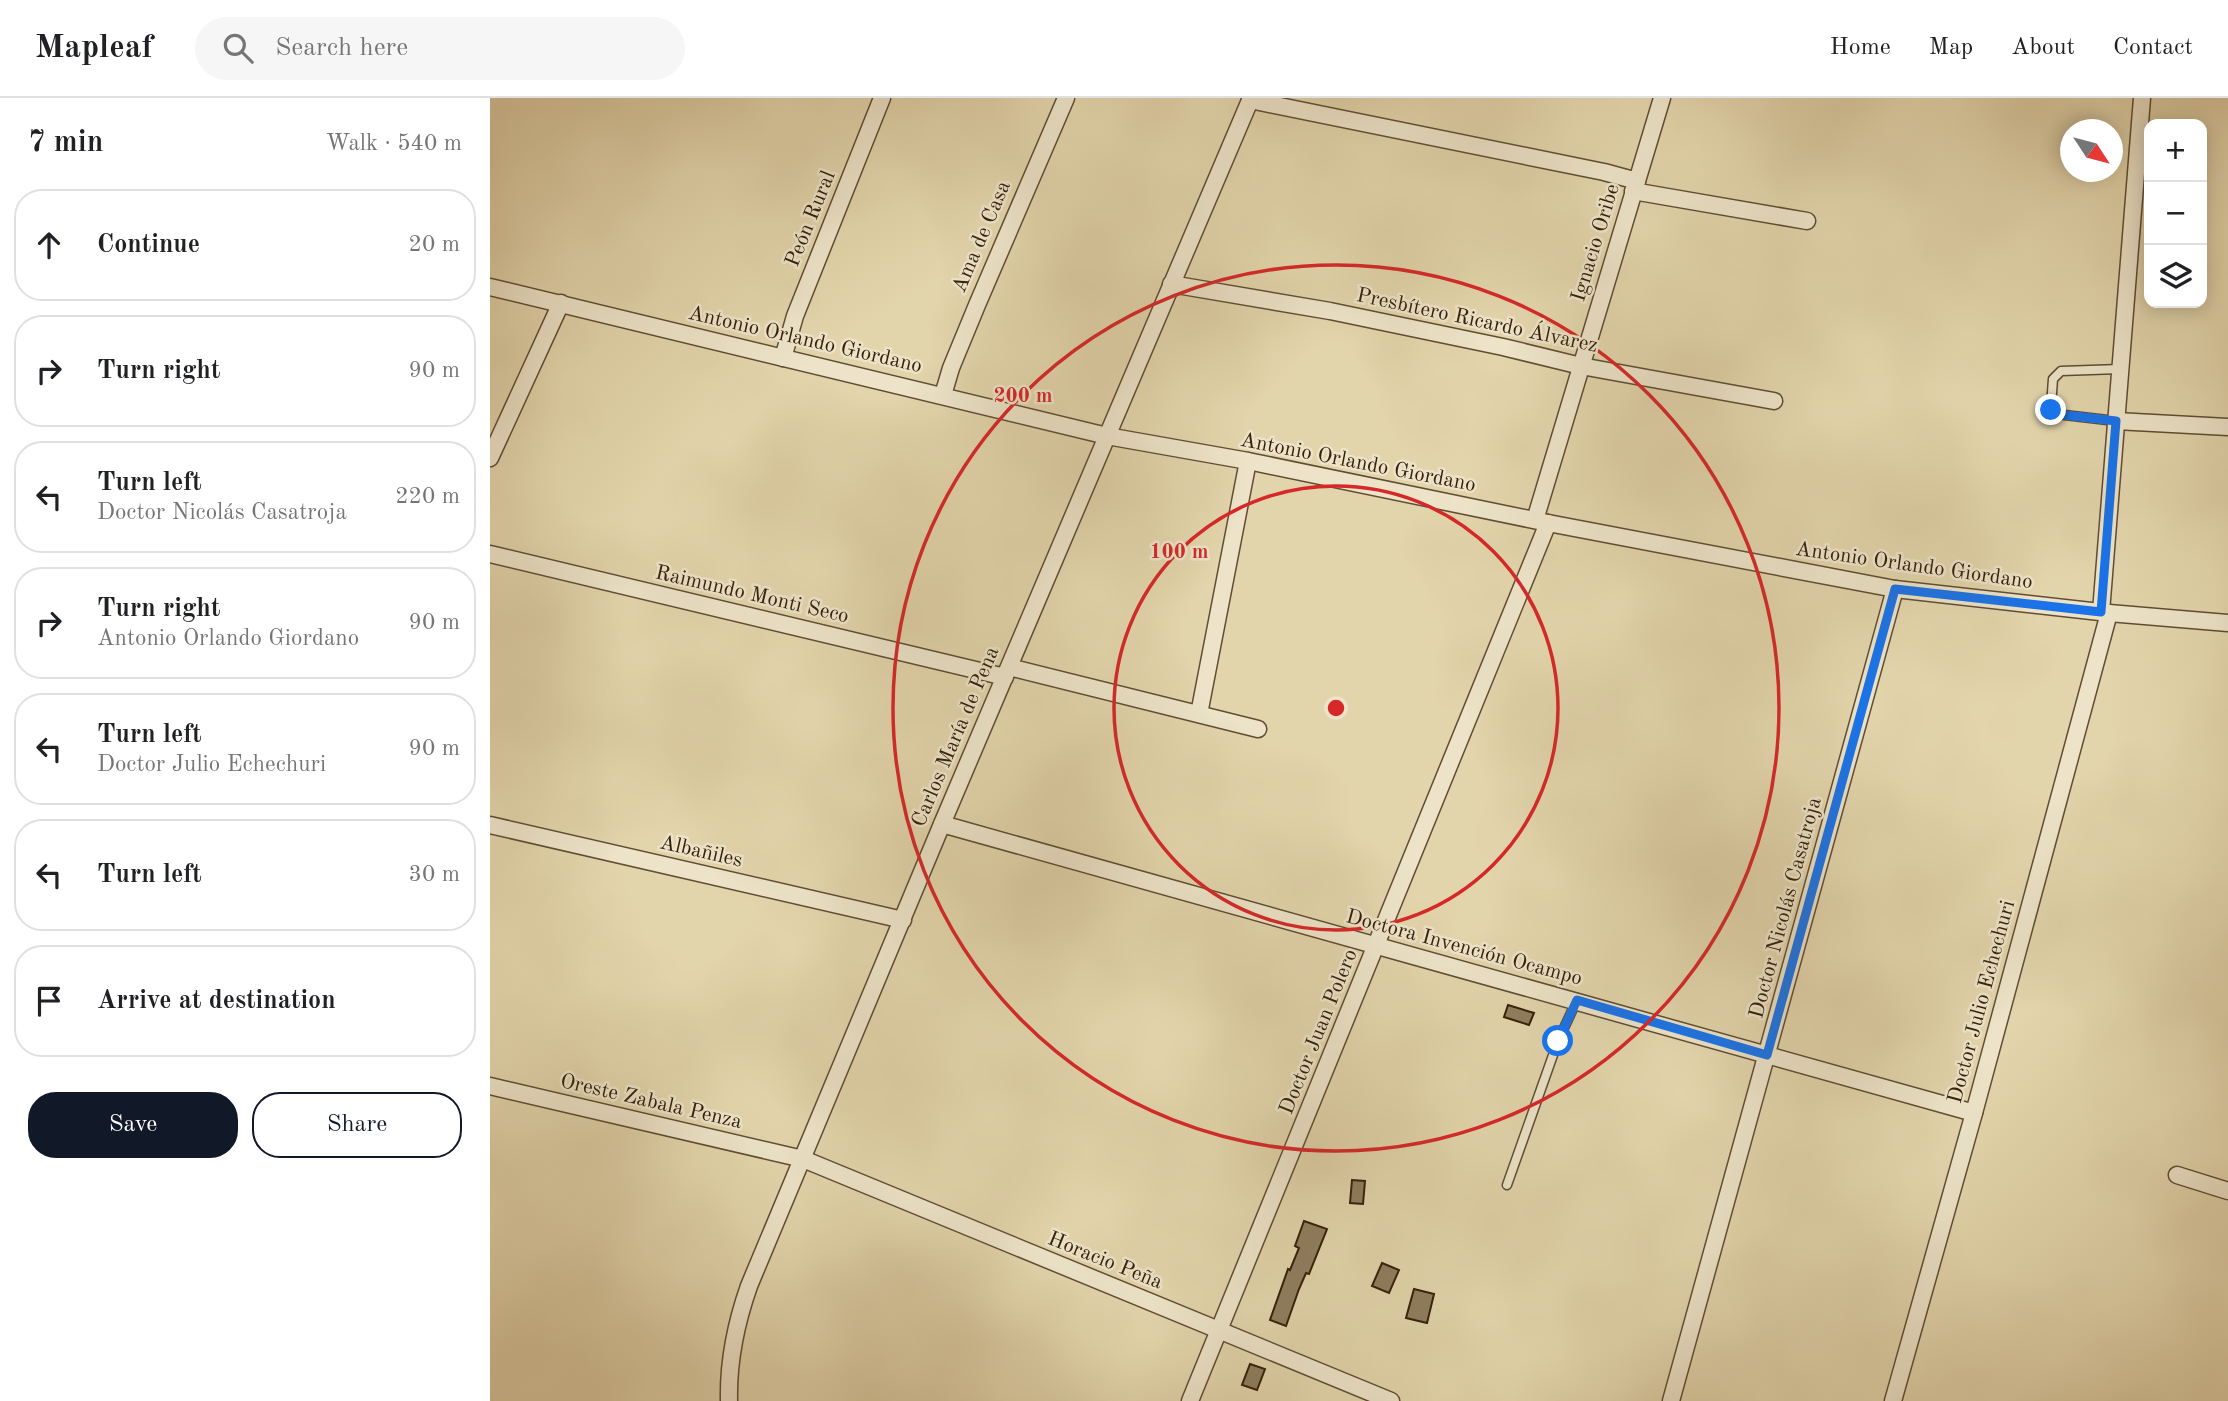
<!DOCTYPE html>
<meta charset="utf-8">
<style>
:root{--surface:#fff;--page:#f6f6f6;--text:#202124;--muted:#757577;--line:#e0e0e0;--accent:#111827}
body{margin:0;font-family:"Old Standard TT",serif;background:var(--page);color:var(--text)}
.controls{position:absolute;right:21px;top:21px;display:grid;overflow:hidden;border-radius:14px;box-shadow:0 4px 18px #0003}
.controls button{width:63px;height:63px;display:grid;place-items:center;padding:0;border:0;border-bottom:2px solid var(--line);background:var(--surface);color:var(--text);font:35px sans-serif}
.compass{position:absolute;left:1570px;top:21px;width:63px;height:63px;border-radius:50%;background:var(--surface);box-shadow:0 4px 18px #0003;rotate:126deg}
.stop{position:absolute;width:21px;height:21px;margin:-16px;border:5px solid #1a73e8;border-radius:50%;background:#fff}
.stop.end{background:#1a73e8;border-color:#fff;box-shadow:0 2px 7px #0008}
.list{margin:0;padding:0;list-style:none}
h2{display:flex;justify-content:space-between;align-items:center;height:91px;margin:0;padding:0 28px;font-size:30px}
h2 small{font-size:23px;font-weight:400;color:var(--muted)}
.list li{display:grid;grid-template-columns:46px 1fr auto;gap:21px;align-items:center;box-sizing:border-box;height:112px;margin:0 14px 14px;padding:0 14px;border:2px solid var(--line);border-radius:28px}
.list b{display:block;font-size:26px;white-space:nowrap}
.list p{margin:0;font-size:23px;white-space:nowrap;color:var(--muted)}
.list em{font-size:23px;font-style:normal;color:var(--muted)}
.actions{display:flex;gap:14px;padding:21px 28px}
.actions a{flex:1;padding:16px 0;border:2px solid var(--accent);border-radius:28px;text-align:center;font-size:24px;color:var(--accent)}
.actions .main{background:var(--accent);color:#fff}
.icon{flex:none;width:38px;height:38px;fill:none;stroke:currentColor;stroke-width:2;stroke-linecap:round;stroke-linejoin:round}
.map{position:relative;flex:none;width:1738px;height:1303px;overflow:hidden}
header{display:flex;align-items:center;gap:42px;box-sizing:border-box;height:98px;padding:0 35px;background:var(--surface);border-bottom:2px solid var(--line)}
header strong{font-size:33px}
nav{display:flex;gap:38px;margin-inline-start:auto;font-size:24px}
.search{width:490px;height:63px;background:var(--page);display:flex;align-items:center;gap:18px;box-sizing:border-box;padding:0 24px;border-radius:38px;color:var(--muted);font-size:26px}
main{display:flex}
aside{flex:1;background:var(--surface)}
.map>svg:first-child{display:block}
.building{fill:#8f7e5e;stroke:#35200b;stroke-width:2}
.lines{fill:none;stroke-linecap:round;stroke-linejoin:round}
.lane-casing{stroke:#604d33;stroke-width:11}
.street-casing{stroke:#604d33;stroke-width:19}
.lane{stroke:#ece3c8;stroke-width:8}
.street{stroke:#ece3c8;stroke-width:16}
.route{stroke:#1a73e8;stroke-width:9}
.ring{fill:none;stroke:#d62828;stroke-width:3.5}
.labels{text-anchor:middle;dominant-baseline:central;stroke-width:5;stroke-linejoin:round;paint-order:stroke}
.street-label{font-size:21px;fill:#35200b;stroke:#ece3c8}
.centre{fill:#d62828;stroke:#ece3c8;stroke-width:3.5}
.ring-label{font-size:21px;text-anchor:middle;font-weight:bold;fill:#d62828;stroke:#ece3c8;stroke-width:5;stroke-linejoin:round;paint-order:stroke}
</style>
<header>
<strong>Mapleaf</strong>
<div class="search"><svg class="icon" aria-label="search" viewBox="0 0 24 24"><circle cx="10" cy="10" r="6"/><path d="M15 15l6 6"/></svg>Search here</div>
<nav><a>Home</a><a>Map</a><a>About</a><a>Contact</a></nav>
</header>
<main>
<aside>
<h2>7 min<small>Walk · 540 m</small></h2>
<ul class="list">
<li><svg class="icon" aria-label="ahead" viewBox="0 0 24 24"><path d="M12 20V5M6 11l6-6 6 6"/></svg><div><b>Continue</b></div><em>20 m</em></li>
<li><svg class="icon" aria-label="right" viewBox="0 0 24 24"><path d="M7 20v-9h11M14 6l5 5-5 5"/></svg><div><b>Turn right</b></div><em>90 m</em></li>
<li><svg class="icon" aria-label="left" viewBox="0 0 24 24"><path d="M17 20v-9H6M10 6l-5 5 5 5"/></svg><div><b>Turn left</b><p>Doctor Nicolás Casatroja</p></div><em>220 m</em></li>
<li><svg class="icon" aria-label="right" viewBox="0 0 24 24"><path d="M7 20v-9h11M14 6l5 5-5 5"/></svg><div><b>Turn right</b><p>Antonio Orlando Giordano</p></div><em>90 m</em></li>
<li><svg class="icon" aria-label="left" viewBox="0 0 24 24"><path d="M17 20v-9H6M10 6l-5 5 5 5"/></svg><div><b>Turn left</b><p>Doctor Julio Echechuri</p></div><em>90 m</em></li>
<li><svg class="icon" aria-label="left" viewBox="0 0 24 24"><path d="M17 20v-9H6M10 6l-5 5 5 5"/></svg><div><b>Turn left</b></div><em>30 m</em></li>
<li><svg class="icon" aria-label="arrive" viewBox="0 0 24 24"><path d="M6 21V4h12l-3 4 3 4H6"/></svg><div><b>Arrive at destination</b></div></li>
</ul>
<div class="actions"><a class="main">Save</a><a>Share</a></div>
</aside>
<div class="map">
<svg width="1738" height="1303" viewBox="0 0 1738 1303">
<rect width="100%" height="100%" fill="#e2d4ab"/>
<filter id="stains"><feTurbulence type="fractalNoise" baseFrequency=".00286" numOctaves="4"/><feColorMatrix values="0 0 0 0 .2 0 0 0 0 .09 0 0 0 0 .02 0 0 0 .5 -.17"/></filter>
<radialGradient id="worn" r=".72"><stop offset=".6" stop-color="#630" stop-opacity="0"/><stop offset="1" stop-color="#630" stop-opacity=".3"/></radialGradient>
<g class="building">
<polygon points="1018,907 1044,915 1039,927 1014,919"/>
<polygon points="862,1082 875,1083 873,1106 860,1105"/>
<polygon points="814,1123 837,1131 819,1176 816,1175 809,1191 796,1228 780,1222 798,1171 800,1172 809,1150 805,1148"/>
<polygon points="892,1165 909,1172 899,1195 882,1188"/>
<polygon points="924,1191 944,1196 937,1225 916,1220"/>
<polygon points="760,1266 775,1271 767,1292 752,1287"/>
</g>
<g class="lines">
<defs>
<g id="lane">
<polyline points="1626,323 1566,316 1561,312 1561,308 1563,281 1571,273 1630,271"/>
<polyline points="1017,1087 1068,943 1087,902"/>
</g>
<g id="street">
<polyline points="760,2 1114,74 1147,83"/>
<polyline points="1143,93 1317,123"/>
<polyline points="681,186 840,213 1013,249 1091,268 1284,303"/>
<polyline points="0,189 617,338 758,363 1058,425 1405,491 1619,515 1738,525"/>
<polyline points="293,260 305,218 392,0"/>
<polyline points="453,297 461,270 487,207 576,0"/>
<polyline points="1626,323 1738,329"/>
<polyline points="0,360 71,205"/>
<polyline points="1045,422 1172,0"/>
<polyline points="0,456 515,579"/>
<polyline points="1611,514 1652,0"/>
<polyline points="519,569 768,631"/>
<polyline points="709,616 758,363"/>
<polyline points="452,726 1484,1015"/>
<polyline points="0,727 413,822"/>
<polyline points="0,988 313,1061 901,1303"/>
<polyline points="1687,1077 1738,1093"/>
<path d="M239,1303C238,1263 246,1225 259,1188L452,726L761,0"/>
<polyline points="700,1303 1058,425"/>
<polyline points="1181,1303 1405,491"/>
<polyline points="1403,1303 1484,1015 1619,515"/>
</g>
</defs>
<use href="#lane" class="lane-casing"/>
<use href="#street" class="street-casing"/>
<use href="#lane" class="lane"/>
<use href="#street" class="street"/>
</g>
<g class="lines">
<polyline class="route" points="1068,943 1087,902 1277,957 1405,491 1611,514 1626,323 1566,316 1561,312"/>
</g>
<g class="ring">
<circle cx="846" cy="610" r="222"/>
<circle cx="846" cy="610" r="443"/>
</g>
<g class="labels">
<g class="street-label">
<text transform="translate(321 121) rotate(-68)">Peón Rural</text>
<text transform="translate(492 139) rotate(-67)">Ama de Casa</text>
<text transform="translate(1106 145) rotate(-73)">Ignacio Oribe</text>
<text transform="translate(987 223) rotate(12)">Presbítero Ricardo Álvarez</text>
<text transform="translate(315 242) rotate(13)">Antonio Orlando Giordano</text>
<text transform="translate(868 365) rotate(11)">Antonio Orlando Giordano</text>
<text transform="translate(1424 468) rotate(8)">Antonio Orlando Giordano</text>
<text transform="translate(262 497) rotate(13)">Raimundo Monti Seco</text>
<text transform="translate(466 639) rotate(-67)">Carlos María de Pena</text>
<text transform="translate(211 754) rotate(13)">Albañiles</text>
<text transform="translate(1296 810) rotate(-75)">Doctor Nicolás Casatroja</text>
<text transform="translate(974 850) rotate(15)">Doctora Invención Ocampo</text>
<text transform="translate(1492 904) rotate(-75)">Doctor Julio Echechuri</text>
<text transform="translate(829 934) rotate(-68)">Doctor Juan Polero</text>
<text transform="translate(161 1004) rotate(13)">Oreste Zabala Penza</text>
<text transform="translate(615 1163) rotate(22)">Horacio Peña</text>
</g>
</g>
<circle cx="846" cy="610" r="10" class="centre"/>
<g class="ring-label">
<text x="533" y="304">200 m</text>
<text x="689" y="460">100 m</text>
</g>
<rect width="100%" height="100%" filter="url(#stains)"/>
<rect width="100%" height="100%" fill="url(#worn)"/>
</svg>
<div class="controls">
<button>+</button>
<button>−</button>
<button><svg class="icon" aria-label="layers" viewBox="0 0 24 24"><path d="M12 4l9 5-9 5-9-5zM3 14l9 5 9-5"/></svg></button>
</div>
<svg class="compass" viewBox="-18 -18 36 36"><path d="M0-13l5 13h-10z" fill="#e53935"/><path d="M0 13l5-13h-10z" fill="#757577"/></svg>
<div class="stop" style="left:1068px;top:943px"></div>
<div class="stop end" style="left:1561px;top:312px"></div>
</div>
</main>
